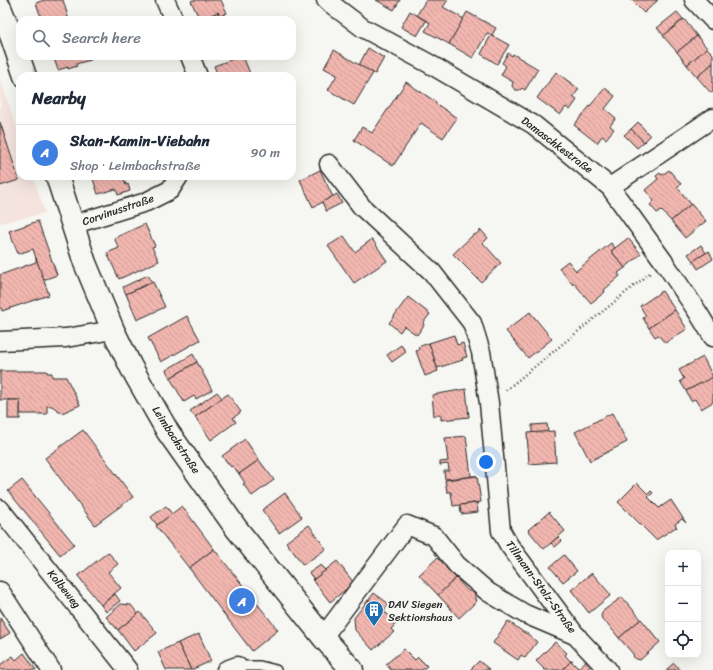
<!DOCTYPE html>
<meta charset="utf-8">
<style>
:root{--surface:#fff;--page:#f6f6f7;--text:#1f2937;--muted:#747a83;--line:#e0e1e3;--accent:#b45309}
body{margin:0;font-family:Sriracha,sans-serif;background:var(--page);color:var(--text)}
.controls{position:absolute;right:12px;bottom:12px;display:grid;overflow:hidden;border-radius:8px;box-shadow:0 4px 16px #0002}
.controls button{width:36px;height:36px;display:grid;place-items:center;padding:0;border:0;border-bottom:1px solid var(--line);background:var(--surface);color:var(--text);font:20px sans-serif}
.you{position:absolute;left:486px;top:462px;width:14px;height:14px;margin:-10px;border:3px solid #fff;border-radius:50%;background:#1a73e8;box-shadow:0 0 0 6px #1a73e833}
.badge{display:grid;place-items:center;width:26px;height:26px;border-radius:50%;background:var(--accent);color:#fff;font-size:13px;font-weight:700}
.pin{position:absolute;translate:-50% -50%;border:2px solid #fff;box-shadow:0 1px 4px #0006}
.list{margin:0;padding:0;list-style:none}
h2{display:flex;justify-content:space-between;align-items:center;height:52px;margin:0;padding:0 16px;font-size:17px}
h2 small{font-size:13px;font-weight:400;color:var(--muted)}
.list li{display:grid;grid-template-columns:26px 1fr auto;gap:12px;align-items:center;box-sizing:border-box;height:56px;padding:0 16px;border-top:1px solid var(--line)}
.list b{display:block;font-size:15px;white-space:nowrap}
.list p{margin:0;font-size:13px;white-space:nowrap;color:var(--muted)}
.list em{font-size:13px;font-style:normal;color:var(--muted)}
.icon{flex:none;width:22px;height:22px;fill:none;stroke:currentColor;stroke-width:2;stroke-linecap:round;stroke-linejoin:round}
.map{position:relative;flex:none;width:713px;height:670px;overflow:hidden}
.search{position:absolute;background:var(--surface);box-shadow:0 4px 16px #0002;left:16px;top:16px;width:280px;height:44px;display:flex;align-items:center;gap:10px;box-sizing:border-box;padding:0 14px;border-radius:12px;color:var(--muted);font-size:15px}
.panel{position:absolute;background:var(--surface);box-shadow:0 4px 16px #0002;left:16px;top:72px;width:280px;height:108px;border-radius:12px}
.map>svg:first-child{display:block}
.built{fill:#f4e3de}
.building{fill:url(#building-back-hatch);stroke:#2b2b2b}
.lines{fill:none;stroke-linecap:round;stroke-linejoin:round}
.service-casing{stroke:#2b2b2b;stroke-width:12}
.minor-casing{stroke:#2b2b2b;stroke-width:21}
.secondary-casing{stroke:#2b2b2b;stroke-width:25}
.path{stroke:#2b2b2b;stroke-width:2.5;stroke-dasharray:1 3;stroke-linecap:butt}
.service{stroke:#f6f6f2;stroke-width:9}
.minor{stroke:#f6f6f2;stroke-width:18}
.secondary{stroke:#f6f6f2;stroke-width:22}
.labels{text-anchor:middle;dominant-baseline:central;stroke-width:4;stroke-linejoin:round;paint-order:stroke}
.street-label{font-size:11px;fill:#2b2b2b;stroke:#f6f6f2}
.poi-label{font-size:11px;fill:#2b2b2b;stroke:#f6f6f2;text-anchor:start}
</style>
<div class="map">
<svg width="713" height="670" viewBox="0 0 713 670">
<defs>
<pattern id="building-back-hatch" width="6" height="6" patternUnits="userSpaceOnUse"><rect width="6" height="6" fill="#f1b6af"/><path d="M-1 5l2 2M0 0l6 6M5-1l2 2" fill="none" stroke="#cf9d97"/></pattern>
</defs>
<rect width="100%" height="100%" fill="#f6f6f2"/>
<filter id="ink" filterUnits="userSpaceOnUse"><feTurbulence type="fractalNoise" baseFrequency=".025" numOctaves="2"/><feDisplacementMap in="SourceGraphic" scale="8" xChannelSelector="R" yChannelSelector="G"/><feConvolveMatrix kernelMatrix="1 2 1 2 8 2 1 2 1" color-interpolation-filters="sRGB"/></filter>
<g filter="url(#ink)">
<polygon class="built" points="0,78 20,138 20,176 33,176 45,213 0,223"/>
<g class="building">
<polygon points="44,0 63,0 69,20 42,20 36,3"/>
<polygon points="193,0 221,0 227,13 220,16 218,12 200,20 191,1"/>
<polygon points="376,0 400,0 394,10"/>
<polygon points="426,0 448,0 443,7 464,19 449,44 425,31 430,23 417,15"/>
<polygon points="631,0 658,0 644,13"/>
<polygon points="410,11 426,21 417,36 401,27"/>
<polygon points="218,12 221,20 202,20"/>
<polygon points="467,12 496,28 492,35 487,33 473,58 449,44"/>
<polygon points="677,12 683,19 664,36 657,28"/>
<polygon points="684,19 697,36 677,52 663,36"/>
<polygon points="491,35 509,45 497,64 481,54"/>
<polygon points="697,36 707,48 687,65 677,52"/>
<polygon points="368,48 384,58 375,74 359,65"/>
<polygon points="707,48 713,54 713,63 697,77 687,65"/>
<polygon points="334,50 373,73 354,105 328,90 337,75 324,68"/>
<polygon points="508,53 512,56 513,54 538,69 525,90 522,88 520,90 515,90 512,86 513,82 501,75 506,66 502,63"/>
<polygon points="53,56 89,56 90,60 76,64 77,66 68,69 68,67 58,70"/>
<polygon points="241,56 243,56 251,76 218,76 214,66"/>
<polygon points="713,63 713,92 711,93 697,77"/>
<polygon points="556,72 579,89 573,97 577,100 570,110 566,107 560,115 537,98"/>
<polygon points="406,82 436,102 435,103 457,118 443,138 421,123 393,166 354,140 362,127 372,133"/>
<polygon points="605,88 615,96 605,109 616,118 610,126 614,129 606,139 602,136 597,143 574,125"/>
<polygon points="0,122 19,180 0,186"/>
<polygon points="638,122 650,136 644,142 631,129"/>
<polygon points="631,129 644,142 637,148 624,135"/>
<polygon points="320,170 333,197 313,207 300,180"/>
<polygon points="669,170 681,184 677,187 691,204 671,221 661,210 657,213 650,205 654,201 645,190 658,179 656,176 660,173 662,175"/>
<polygon points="92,176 123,176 126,185 128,184 130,191 118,195 116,189 98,194"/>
<polygon points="337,194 342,203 326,211 322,202"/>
<polygon points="691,204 706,221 685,238 671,221"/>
<polygon points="38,221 57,275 43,280 33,249 18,254 9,231"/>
<polygon points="145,224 155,246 152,247 159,261 119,279 107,253 119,248 114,238"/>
<polygon points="481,230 488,238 483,243 501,263 481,282 453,254 474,234 475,235"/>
<polygon points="344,236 355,252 372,239 387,261 354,283 328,246"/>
<polygon points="628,238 641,254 625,268 611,251"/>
<polygon points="611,243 615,248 611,251 625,268 618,273 620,276 604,290 605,292 591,303 574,283 573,285 559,268 568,261 576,271"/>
<polygon points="701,245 706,253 693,261 688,254"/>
<polygon points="709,251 713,259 698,269 693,261"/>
<polygon points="36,258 49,295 2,311 0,306 0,275 36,262"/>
<polygon points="148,275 152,282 126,294 123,287"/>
<polygon points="153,282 165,307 137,320 126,294"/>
<polygon points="662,291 675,310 649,328 643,318 646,316 640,306"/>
<polygon points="408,297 430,314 423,323 424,325 417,335 404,326 400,332 389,323"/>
<polygon points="675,310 687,329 665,343 658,335 655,337 649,328"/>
<polygon points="530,312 552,339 528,358 506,331"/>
<polygon points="187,316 200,340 161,362 148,338"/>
<polygon points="454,335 457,345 463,343 467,357 462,358 463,360 437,368 429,343"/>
<polygon points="429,343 438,371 425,376 416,351 419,350 418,347"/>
<polygon points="401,345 406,352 392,362 387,355"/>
<polygon points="193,354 197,362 170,378 166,370"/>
<polygon points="703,357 713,377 686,391 680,381 684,379 679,370"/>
<polygon points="197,362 212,390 196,399 194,396 184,402 170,378"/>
<polygon points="0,371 47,371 47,373 52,373 52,377 66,377 80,405 62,413 52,406 47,406 47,414 20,414 20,400 0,400"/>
<polygon points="713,377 713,402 701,409 695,399 691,401 686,391"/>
<polygon points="466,389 469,417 441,420 441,415 434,416 432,395"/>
<polygon points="217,392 222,398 195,417 190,411"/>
<polygon points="228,394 241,412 233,418 236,422 211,440 195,417"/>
<rect x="8" y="400" width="12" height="19"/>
<polygon points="612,413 627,442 590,461 575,432"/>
<polygon points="547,424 548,432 532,433 532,425"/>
<polygon points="83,430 133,497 95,525 45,458"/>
<polygon points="554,431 556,462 529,464 527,433"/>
<polygon points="466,436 471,476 477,476 445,479 444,471 449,471 448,464 440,465 440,462 448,461 445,438"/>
<polygon points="245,439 259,460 239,474 233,466 231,467 222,456"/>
<polygon points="259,460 274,480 252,496 243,484 245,483 239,474"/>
<polygon points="477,476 481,502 453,506 451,492 447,492 445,480"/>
<polygon points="22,480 74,544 60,555 8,491"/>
<polygon points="637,483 648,494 651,491 653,493 648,497 659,508 671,500 686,523 682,519 675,524 677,528 676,527 656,540 618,502"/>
<polygon points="285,493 302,517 279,533 262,510"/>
<polygon points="477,503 478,512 461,514 460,505"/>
<polygon points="166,506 172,514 157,525 151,517"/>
<polygon points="182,506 214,549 189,568 156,526"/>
<polygon points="549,512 565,531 544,549 528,530"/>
<polygon points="309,525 326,549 303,565 286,542"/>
<polygon points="558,537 562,541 555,547 551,543"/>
<polygon points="214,549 278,630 252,651 189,568"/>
<polygon points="108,552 118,564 108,572 121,588 101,605 78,576"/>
<polygon points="564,555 577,571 563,582 550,567"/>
<polygon points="437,558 439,560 443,560 447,564 446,568 456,578 438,595 419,575"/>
<polygon points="337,561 354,583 330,602 313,580"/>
<polygon points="321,565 326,570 314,579 309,573"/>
<polygon points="592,573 611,595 589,613 571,590"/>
<polygon points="456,578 468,591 472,591 475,595 475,599 477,601 459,618 438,595"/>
<polygon points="374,593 389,604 383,612 368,601"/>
<polygon points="115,594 120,601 106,612 101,605"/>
<polygon points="622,597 641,619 619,638 607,623 603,621 601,616 603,611"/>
<polygon points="368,600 391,617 389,619 394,625 397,623 391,629 394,632 373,650 355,630 354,618"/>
<polygon points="121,604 131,605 138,614 118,630 106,617"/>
<polygon points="140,612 157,633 134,651 118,630"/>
<polygon points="0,618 10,633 0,639"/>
<polygon points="641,619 660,642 640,660 634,658 633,654 619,638"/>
<polygon points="508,621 523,632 528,634 537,642 525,658 521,655 518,660 493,643"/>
<polygon points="199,634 211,661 191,670 178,643"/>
<polygon points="555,642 567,653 565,655 570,661 573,660 562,670 545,670 536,661"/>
<polygon points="178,643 191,670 166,670 158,652"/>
<polygon points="404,649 415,660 418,657 427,666 422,670 391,670 386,664"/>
<polygon points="24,653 36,670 1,670 0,669 0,665 13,656 16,660"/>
<polygon points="587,660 592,665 586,670 576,670"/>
<polygon points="479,661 490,670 470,670"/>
<polygon points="571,661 578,668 576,670 562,670"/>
<polygon points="674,663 680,670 666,670"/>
</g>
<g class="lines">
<defs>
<polyline id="service" points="237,666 260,666 276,670"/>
<g id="minor">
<polyline points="165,0 174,20"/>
<polyline points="326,0 363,28 428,63 534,125 610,187 664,262 697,311 713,337"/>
<polyline points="694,0 713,20"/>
<polyline points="190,56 198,76"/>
<polyline points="329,164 362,207 432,272 472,323 481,352 489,403 501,531 509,545 577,637 608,670"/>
<polyline points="610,187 713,118"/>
<polyline points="72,225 146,202 170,190 179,176"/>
<polyline points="0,341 66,338 113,330"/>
<polyline points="0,509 128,670"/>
<polyline points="0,591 51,670"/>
<polyline points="323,637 407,525 434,536 457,565 488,592 525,614 577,636"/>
<polyline points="226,670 237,666"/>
</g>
<g id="secondary">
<polyline points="0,8 11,35 25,76"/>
<polyline points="57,176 85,263 113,330 131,367 168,432 236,528 323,637 352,670"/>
</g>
</defs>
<use href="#service" class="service-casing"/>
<use href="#minor" class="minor-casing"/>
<use href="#secondary" class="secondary-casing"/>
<polyline class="path" points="506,390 650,273"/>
<use href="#service" class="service"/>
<use href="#minor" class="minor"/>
<use href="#secondary" class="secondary"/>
</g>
</g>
<defs>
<symbol id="building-pin" viewBox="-11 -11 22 30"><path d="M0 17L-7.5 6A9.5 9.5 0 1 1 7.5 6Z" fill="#1f6fb2" stroke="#f6f6f2"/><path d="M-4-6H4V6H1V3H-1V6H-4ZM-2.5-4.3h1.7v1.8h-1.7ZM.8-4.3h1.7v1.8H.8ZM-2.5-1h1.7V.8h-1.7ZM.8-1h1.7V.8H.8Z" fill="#fff"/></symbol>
</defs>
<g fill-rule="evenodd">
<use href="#building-pin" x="363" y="599" width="22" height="30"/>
</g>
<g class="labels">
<g class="street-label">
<text transform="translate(557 145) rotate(37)">Damaschkestraße</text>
<text transform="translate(118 210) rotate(-19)">Corvinusstraße</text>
<text transform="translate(176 440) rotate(57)">Leimbachstraße</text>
<text transform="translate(541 587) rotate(54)">Tillmann-Stolz-Straße</text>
<text transform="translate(64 589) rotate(51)">Kolbeweg</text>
</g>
<g class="poi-label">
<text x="388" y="604">DAV Siegen<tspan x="388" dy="13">Sektionshaus</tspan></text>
</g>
</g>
</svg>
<div class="controls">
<button>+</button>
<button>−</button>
<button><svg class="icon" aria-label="locate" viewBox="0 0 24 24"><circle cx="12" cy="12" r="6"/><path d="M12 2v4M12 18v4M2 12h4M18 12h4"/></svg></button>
</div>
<div class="you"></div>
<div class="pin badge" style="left:242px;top:601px;background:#3f7fe0">A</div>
<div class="search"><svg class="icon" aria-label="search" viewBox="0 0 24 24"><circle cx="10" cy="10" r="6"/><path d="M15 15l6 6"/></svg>Search here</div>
<section class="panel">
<h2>Nearby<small></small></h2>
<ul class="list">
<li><span class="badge" style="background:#3f7fe0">A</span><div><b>Skan-Kamin-Viebahn</b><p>Shop · Leimbachstraße</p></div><em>90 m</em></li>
</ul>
</section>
</div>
